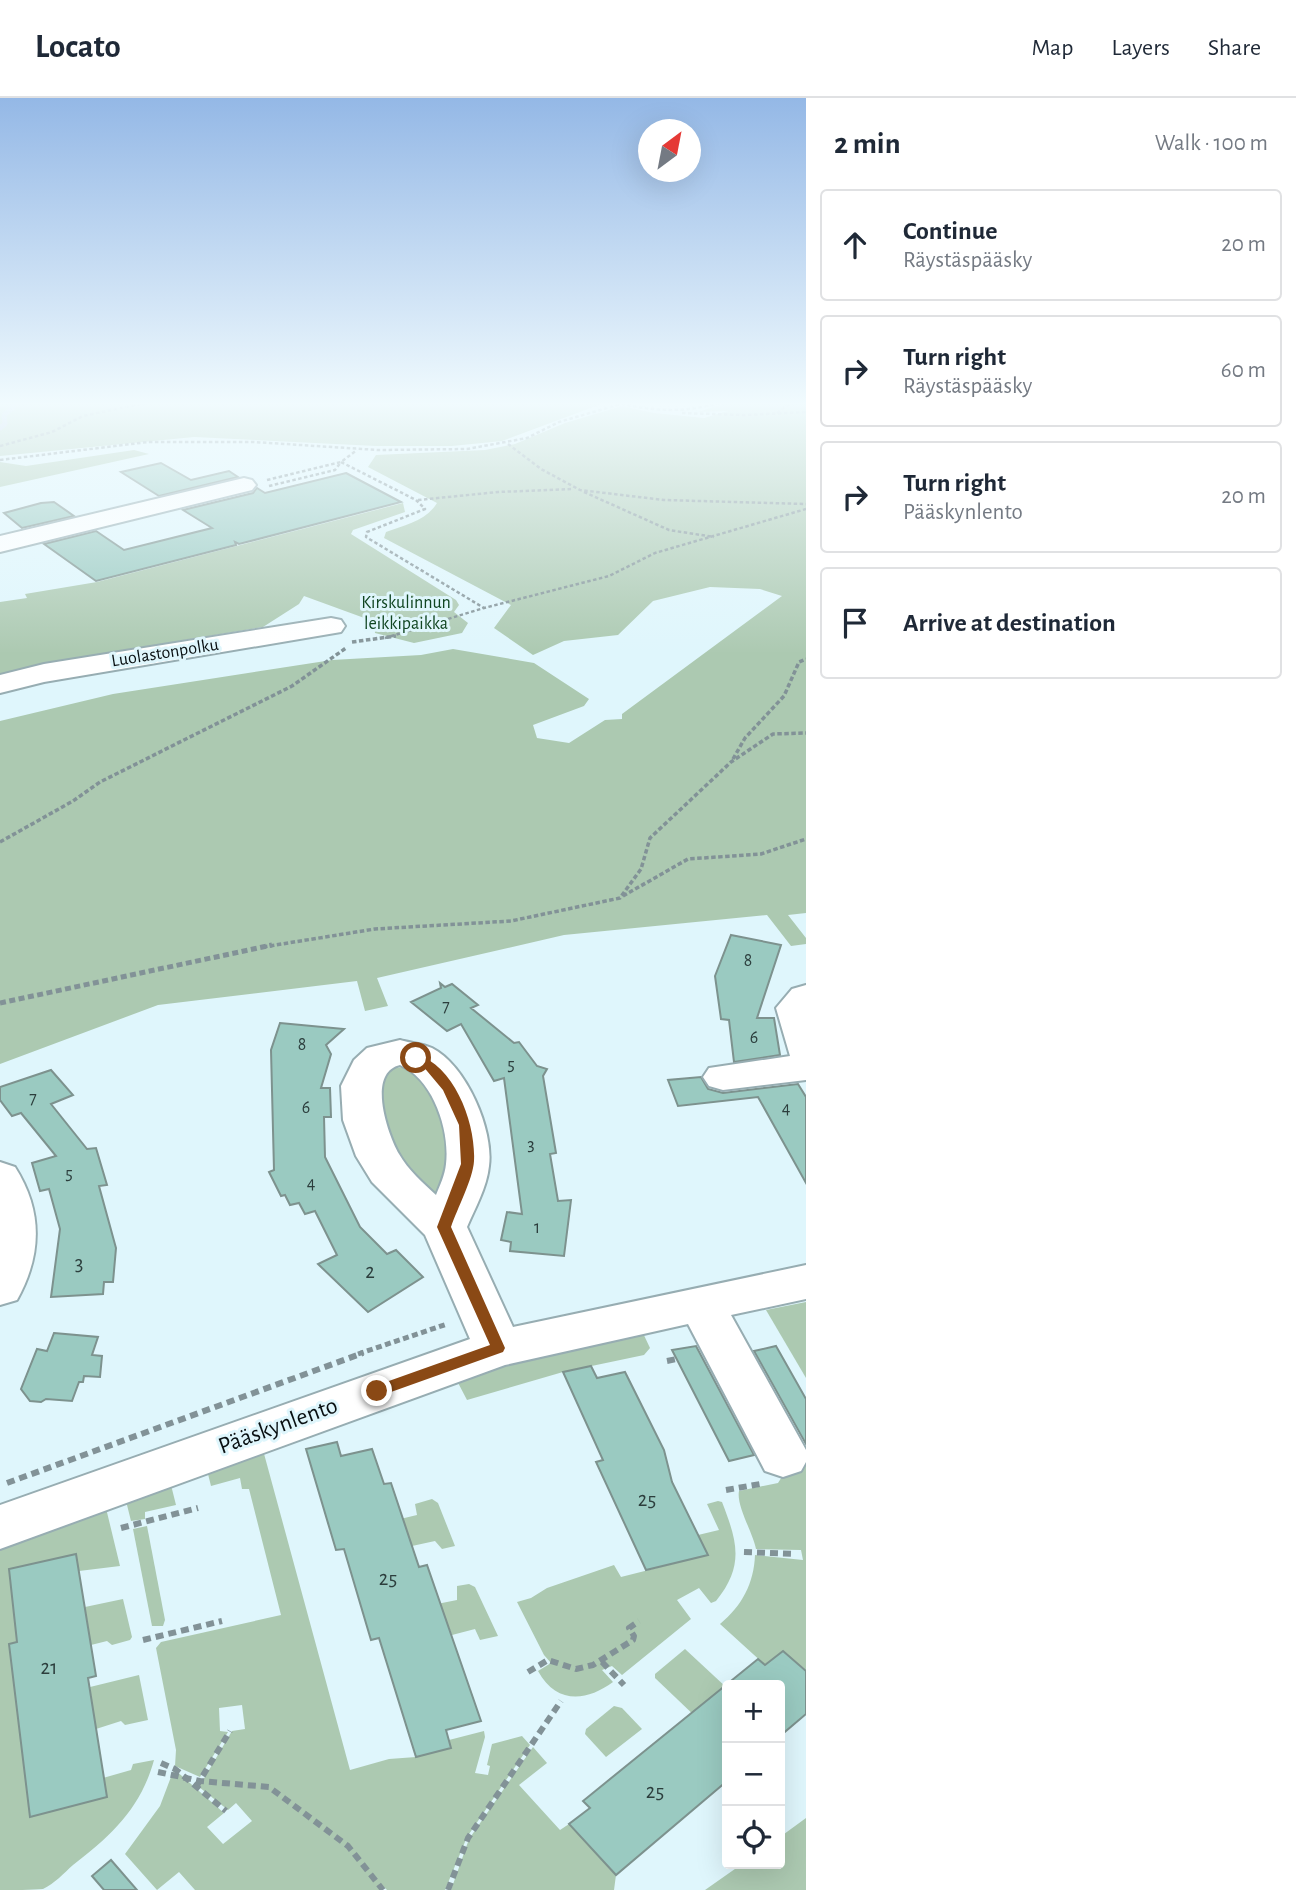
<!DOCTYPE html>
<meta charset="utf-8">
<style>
:root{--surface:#fff;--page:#f2f2f3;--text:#1f2937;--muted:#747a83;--line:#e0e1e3}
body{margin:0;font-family:"Alegreya Sans",sans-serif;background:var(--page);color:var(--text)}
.controls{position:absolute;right:21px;bottom:21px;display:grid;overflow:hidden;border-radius:7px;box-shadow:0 7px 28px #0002}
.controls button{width:63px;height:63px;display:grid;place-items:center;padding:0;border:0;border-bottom:2px solid var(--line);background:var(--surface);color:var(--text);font:35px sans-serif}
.compass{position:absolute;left:638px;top:21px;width:63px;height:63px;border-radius:50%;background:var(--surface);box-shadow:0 7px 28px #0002;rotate:32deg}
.stop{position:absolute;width:21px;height:21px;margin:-16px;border:5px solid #8a4915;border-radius:50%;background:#fff}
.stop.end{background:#8a4915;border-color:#fff;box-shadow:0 2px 7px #0008}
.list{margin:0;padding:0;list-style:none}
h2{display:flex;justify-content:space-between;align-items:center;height:91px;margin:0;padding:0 28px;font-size:30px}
h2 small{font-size:23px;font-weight:400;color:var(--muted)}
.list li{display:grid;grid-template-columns:46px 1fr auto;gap:21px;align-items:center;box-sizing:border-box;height:112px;margin:0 14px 14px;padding:0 14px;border:2px solid var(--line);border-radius:7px}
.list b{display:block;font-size:26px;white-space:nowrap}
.list p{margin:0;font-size:23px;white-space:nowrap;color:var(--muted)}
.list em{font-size:23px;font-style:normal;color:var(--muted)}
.icon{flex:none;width:38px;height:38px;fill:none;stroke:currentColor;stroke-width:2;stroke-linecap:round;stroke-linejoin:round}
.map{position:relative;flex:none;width:806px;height:1792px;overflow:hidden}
header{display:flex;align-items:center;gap:42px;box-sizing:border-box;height:98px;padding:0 35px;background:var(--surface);border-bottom:2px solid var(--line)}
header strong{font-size:33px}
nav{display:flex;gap:38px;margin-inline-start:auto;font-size:24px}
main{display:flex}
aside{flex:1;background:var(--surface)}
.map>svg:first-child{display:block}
.green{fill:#acc9b1}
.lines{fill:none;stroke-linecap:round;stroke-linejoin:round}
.stream{stroke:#b7bde2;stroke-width:5}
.building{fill:#9acac1;stroke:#7d928e;stroke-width:2}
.minor-casing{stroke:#97adb2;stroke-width:4}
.path-far3{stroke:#829297;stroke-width:2.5;stroke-dasharray:3.5 2.5;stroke-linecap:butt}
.path-far2{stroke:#829297;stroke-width:3.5;stroke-dasharray:4.5 2.5;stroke-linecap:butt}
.path-far1{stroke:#829297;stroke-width:5;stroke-dasharray:6 3.5;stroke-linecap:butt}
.path{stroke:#829297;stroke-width:6;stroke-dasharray:8 5;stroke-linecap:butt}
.minor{fill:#fff;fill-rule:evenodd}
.route{fill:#8a4915}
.labels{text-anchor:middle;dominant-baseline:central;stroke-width:6;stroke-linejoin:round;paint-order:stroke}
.far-park-label{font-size:18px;fill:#104521;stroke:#dff6fc}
.far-street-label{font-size:18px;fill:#080f11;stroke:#dff6fc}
.number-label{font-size:18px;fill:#2c3e3d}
.near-number-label{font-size:21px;fill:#2c3e3d}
.near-street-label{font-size:24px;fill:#080f11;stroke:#dff6fc}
</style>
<header>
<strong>Locato</strong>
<nav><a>Map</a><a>Layers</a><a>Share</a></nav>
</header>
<main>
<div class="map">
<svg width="806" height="1792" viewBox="0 0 806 1792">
<rect width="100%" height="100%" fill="#dff6fc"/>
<g class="green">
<polygon points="0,305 604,305 502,343 452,348 376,348 194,339 0,358"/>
<path d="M725,305H806V815L788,817L806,840V846L791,848L767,817L564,837L377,880L388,908L365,913L357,883L158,907L0,966V623L113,596L332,562L421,557L453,551L534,565L589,601L584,608L533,627L537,640L569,645L605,622L622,621V616L782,498L760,491L710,489L653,503L618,537L564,543L533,557L494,530L511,507L384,440L386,434C405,427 426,423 437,405L368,369L376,357L485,352L515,346L565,325L622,308L654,315L704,320L728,313L698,314Z"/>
<polygon points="134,352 149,356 0,389 0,364 26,368"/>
<polygon points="403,405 405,414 353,432 351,436 456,502 459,507 454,514 468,525 462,535 414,545 375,535 374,527 367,521 304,498 299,506 263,529 64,562 0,580 0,504 27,500 25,496 97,484"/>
<polygon points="402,969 410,970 428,980 454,1056 435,1099 390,1059 378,982 390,971"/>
<polygon points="806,1204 806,1280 766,1212"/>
<polygon points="642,1233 650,1250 644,1257 563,1274 467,1302 455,1279"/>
<polygon points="263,1352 350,1672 389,1661 416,1659 451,1650 449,1642 484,1633 485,1639 475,1675 488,1677 490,1668 487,1667 492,1646 522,1638 530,1647 467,1739 445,1792 387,1792 383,1788 383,1792 195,1792 179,1774 157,1792 125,1756 160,1708 174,1671 224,1715 207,1729 223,1746 252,1723 236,1705 228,1712 199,1689 232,1633 245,1631 242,1607 219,1610 220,1633 228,1634 200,1679 175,1668 176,1652 156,1550 161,1544 281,1517 249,1391 242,1391 240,1380 211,1388 206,1368"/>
<path d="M806,1361V1573L783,1553L765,1567L720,1526C742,1508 754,1485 755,1457L803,1462L801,1452L756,1451C753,1435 736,1407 739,1393L778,1385L785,1374Z"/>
<polygon points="171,1387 176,1407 145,1414 145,1421 131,1423 125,1399"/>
<polygon points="432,1401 438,1405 455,1448 442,1451 435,1443 412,1448 407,1432 400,1433 396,1422 417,1417 415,1406"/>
<path d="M718,1403L722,1404C737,1443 745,1467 716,1503L711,1505L699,1490L677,1502L691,1521L622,1577L612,1568L602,1572L613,1584C586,1604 556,1606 538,1573L551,1565L544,1557L517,1504L531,1500L547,1490L614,1467L621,1479L708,1457L698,1437L719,1432L707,1406Z"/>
<path d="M105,1406L120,1468L79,1473L76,1456L9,1471L17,1544L9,1547L30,1718L106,1699L103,1680L131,1672L133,1666L154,1662C141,1710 111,1738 73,1767C64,1775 54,1786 43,1791C33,1792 12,1792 0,1792V1445Z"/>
<polygon points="147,1428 165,1522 163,1528 152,1528 133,1431"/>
<polygon points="469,1486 475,1489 498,1538 480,1542 475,1531 452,1537 445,1519 437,1521 432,1507 457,1502 457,1488"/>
<polygon points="123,1501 132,1539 130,1542 112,1547 107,1543 83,1549 81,1535 89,1533 85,1509"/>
<polygon points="685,1551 727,1590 727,1597 698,1621 655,1580 655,1576"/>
<polygon points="139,1577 148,1622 125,1627 121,1623 96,1631 90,1589"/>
<polygon points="614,1608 622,1610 642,1631 606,1659 585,1636 586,1631"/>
<polygon points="533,1649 547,1665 519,1687 560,1732 569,1726 616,1777 614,1792 451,1792 469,1741"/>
<polygon points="806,1720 806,1792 705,1792 742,1766 780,1766 780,1739"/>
</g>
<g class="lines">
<polyline class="stream" points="0,330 5,326 4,317 18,305"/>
</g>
<g class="building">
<polygon points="161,365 191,382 229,373 238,379 159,398 121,374"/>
<polygon points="346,375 401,404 239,446 235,444 236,447 96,483 44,446 96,433 124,452 212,430 183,412 253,395 257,390 265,395"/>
<polygon points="54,404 74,418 22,430 4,415 41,405"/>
<polygon points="731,837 781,847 757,920 774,920 780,957 734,964 729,922 721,921 715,878"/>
<polygon points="440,885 445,889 452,886 478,907 471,910 514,945 519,944 537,968 547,971 543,978 556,1055 550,1056 558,1103 571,1102 564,1158 510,1153 511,1144 501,1142 507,1114 522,1116 504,980 494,983 461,926 447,933 411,904 441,890"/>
<polygon points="280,925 344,931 326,947 331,956 321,990 330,990 331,1019 324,1019 325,1059 360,1129 387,1156 396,1152 423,1179 368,1214 318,1166 337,1157 315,1113 305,1116 299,1105 290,1107 285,1097 281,1098 269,1074 274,1072 271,952"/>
<polygon points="51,972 73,997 51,1006 87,1051 96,1050 107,1087 99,1088 116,1150 113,1184 104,1184 103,1196 51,1199 60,1131 49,1091 40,1093 32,1065 56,1058 21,1015 12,1018 0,1002 0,989"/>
<polygon points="701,979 708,991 723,995 798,986 806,999 806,1085 758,999 678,1008 668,982"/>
<polygon points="54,1235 98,1239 92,1257 102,1258 100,1279 84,1278 83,1284 79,1284 72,1303 46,1301 41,1304 30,1303 21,1291 37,1251 47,1253"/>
<polygon points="696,1248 754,1357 729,1363 672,1252"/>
<polygon points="776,1248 806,1301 806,1346 754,1253"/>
<polygon points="591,1268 597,1280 625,1274 664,1352 672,1384 708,1457 646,1472 596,1364 603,1362 563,1274"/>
<polygon points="337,1344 341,1358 372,1351 384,1386 391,1385 419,1469 427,1467 481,1623 446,1632 451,1650 416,1659 379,1540 371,1542 344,1451 336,1452 306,1351"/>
<polygon points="76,1456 96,1578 88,1580 107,1699 30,1719 9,1546 17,1544 9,1471"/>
<polygon points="783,1553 806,1573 806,1616 780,1638 780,1587 727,1587 727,1683 616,1777 569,1726 590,1710 583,1703 758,1561 765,1567"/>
<polygon points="111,1762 137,1792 104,1792 92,1778"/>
</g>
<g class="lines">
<defs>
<g id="minor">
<polygon points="244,380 252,382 256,387 252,392 0,454 0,438"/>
<polygon points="331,520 341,522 345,528 341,534 44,584 0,595 0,577 44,566"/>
<polygon points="806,887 806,982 723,992 709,988 703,979 709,970 790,958 776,910 792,891"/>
<path d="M400,942C410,945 423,946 432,950C466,967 494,1032 489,1068C487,1089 475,1110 467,1129L513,1229L806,1167V1201L731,1217L806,1352V1364L801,1373L783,1379L765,1373L688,1226L505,1267L0,1451V1407L470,1241L425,1137L372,1084L356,1058L343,1022L341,988L354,962L367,950ZM400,967C433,981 450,1032 446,1066C445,1077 440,1087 436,1097C423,1085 408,1072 399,1056C388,1037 366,975 400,967Z"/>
<path d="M0,1064L15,1069C43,1113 42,1157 17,1202L0,1207Z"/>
</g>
</defs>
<use href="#minor" class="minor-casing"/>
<g class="path-far3">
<path d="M621,306C656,313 684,315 719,305"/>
<polyline points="682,315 745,317 806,314"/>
<polyline points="777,315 790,305"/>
<polyline points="508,346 541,371 580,392 664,402 806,406"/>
<polyline points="0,348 52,334 83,318 145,305"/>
<polyline points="0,362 148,344 254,344 378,352 467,351 527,340 559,324 624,305"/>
<polyline points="267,382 341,364 357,352"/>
<polyline points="269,388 335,372 341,364 416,402 425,411 367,434 366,439 484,510"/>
<polyline points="584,394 669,432 714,439"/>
<polyline points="418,402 498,394 573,391"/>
<polyline points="385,540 484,510 609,478 655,455 806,411"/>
</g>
<g class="path-far2">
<polyline points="352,544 396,538"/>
<polyline points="733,661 745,640 784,598 799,564 806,561"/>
<polyline points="0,744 73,703 100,684 292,588 346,550"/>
<polyline points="623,798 688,761 761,756 806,741"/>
<polyline points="263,849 375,831 511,823 620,800 641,771 650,740 731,664 773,636 806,635"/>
</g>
<g class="path-far1">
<polyline points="0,905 272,847"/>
<polyline points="358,1256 447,1226"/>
</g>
<g class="path">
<polyline points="667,1263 677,1261"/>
<polyline points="7,1385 363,1255"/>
<polyline points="726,1392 760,1386"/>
<polyline points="121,1430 198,1410"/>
<polyline points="744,1454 795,1456"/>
<polyline points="143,1542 222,1523"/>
<polyline points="602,1564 624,1587"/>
<polyline points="528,1574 548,1562 576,1571 593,1567 633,1542 634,1538 629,1530 639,1523"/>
<polyline points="161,1665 175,1671 226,1713"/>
<polyline points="158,1674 200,1683 269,1689 348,1748 383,1792"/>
<polyline points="196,1689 230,1633"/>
<polyline points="448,1792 468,1740 561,1603"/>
</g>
<use href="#minor" class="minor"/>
</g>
<linearGradient id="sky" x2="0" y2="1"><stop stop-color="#94b8e6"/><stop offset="0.55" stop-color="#f1fbfe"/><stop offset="1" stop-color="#f1fbfe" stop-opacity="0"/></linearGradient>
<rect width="806" height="556" fill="url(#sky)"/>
<path class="route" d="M416,956C455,968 476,1026 474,1063C473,1081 457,1111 451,1129L505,1250L503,1254L377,1299L370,1293L372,1289L490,1247L437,1129L461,1066L459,1027L443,992L422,967L410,960Z"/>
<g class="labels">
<g class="far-park-label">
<text x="406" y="505">Kirskulinnun<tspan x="406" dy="21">leikkipaikka</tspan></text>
</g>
<g class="far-street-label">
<text transform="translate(165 555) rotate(-9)">Luolastonpolku</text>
</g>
<g class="number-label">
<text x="748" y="863">8</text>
<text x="446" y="909">7</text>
<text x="754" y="940">6</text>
<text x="302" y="947">8</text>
<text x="511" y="967">5</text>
<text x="33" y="1001">7</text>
<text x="306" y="1010">6</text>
<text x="786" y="1011">4</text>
<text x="531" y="1047">3</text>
<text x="69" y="1076">5</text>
<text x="311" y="1086">4</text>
<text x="537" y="1130">1</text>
</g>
<g class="near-number-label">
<text x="79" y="1165">3</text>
<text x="370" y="1173">2</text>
<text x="647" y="1401">25</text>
<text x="388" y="1480">25</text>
<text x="49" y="1569">21</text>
<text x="655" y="1693">25</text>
</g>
<g class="near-street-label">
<text transform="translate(278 1328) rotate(-20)">Pääskynlento</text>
</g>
</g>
</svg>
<div class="controls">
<button>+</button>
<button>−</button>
<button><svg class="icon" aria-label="locate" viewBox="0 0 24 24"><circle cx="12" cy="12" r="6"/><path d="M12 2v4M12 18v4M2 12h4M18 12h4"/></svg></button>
</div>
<svg class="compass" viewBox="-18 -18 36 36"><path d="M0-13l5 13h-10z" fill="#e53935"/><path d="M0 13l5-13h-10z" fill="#747a83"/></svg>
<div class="stop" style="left:416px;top:960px"></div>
<div class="stop end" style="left:377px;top:1293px"></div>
</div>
<aside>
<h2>2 min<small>Walk · 100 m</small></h2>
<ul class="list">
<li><svg class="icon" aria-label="ahead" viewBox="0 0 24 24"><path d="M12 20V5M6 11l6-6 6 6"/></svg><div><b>Continue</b><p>Räystäspääsky</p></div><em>20 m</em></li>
<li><svg class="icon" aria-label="right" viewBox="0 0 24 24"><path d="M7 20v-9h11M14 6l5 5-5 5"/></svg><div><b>Turn right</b><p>Räystäspääsky</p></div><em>60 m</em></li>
<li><svg class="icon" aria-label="right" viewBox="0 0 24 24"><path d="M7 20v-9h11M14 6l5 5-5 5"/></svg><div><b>Turn right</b><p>Pääskynlento</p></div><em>20 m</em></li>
<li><svg class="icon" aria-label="arrive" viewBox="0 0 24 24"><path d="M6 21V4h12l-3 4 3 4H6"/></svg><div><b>Arrive at destination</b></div></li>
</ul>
</aside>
</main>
